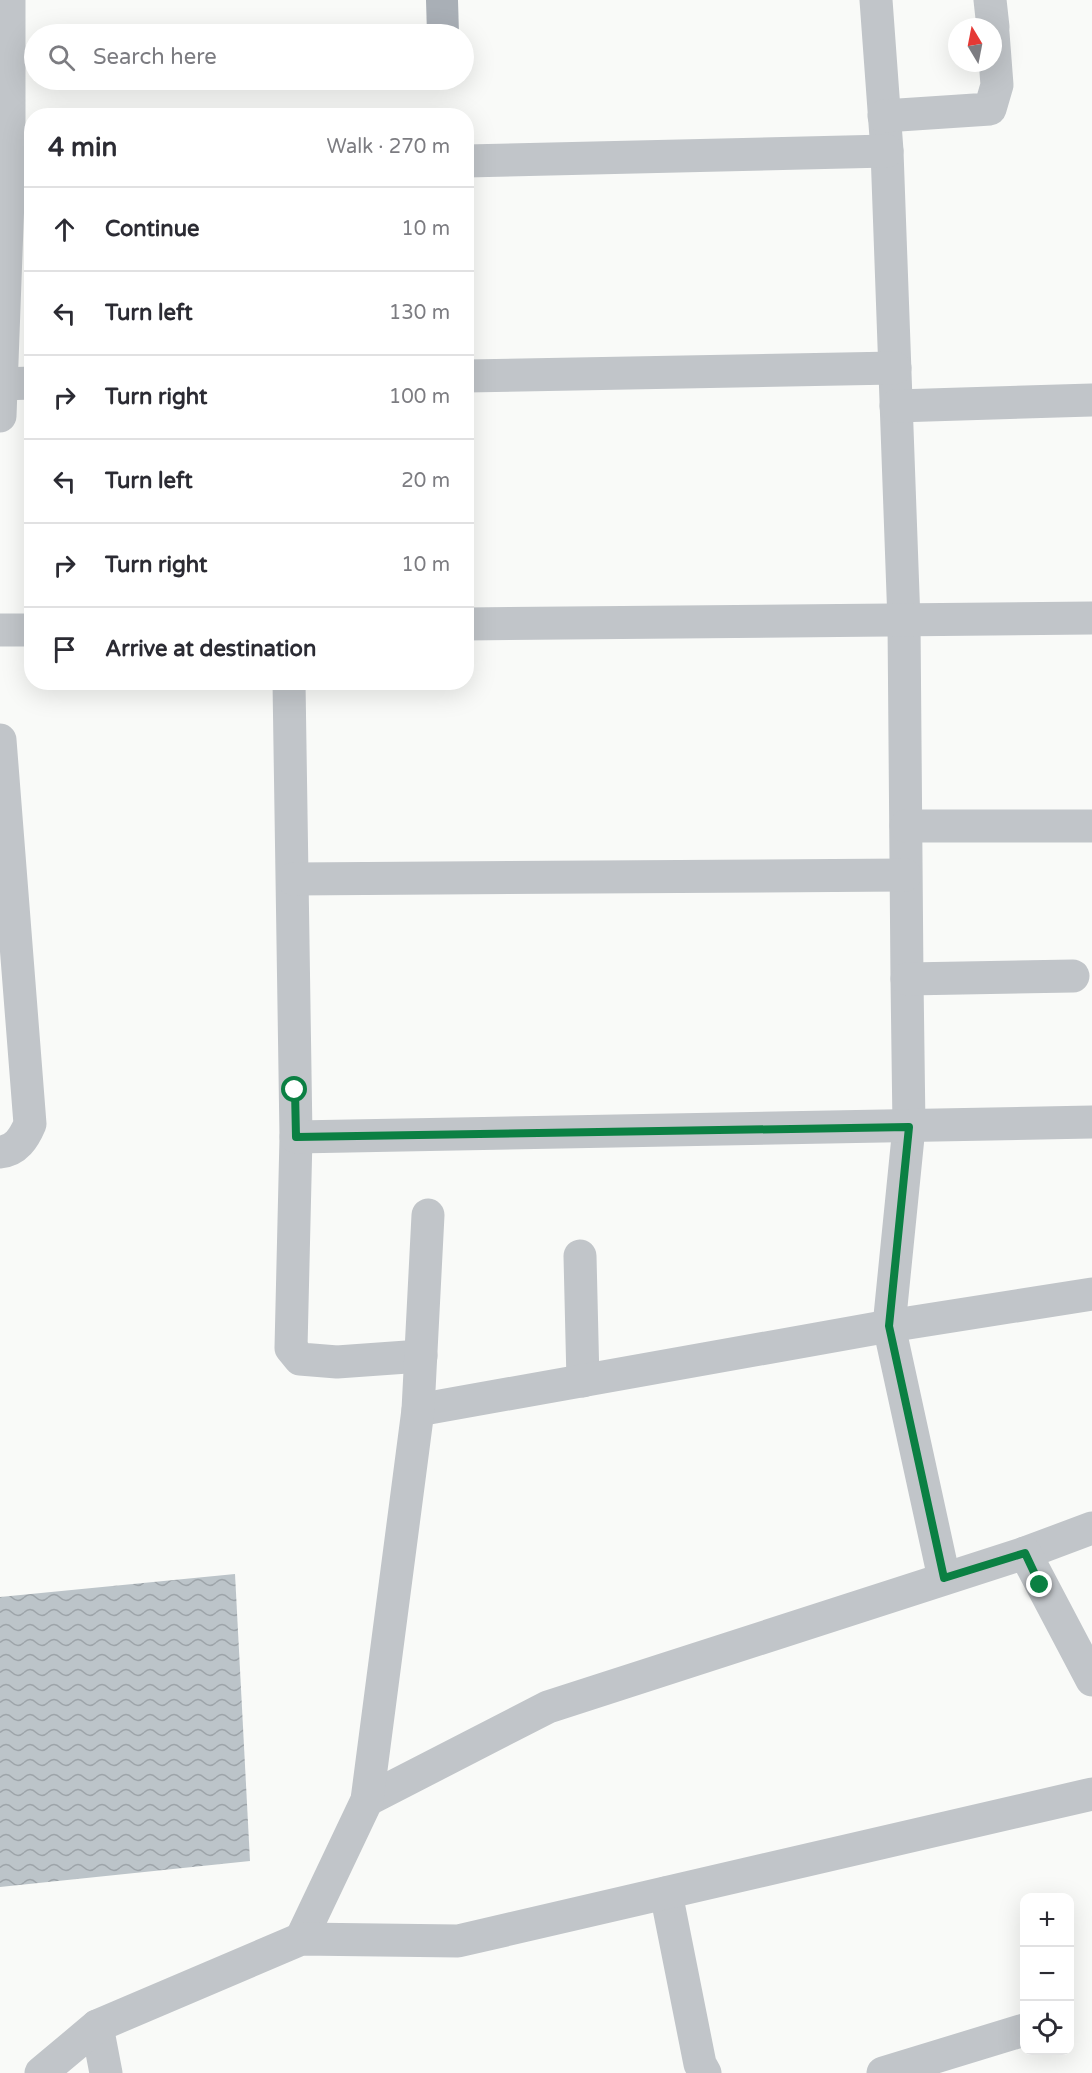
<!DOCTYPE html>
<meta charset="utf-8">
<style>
:root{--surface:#fff;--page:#f7f7f7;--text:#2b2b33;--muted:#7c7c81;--line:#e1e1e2}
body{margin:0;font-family:"Varela Round",sans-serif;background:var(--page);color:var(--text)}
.controls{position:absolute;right:18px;bottom:18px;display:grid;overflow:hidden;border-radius:12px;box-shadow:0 6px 24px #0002}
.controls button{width:54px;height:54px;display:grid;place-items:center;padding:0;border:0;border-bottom:2px solid var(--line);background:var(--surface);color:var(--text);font:30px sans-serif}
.compass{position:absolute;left:948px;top:18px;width:54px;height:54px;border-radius:50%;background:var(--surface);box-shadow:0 6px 24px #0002;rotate:350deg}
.stop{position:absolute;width:18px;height:18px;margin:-14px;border:4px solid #0b8043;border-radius:50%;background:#fff}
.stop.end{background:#0b8043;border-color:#fff;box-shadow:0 2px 6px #0008}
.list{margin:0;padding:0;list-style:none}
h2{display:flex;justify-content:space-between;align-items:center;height:78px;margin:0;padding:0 24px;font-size:26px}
h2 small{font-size:20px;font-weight:400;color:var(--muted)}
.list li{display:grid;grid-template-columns:39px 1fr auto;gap:18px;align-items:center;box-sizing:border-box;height:84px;padding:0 24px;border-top:2px solid var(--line)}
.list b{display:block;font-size:22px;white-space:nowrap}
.list em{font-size:20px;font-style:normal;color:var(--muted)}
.icon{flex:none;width:33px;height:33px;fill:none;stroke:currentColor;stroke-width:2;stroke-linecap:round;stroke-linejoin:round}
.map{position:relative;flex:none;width:1092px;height:2073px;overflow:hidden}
.search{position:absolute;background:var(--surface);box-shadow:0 6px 24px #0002;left:24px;top:24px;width:450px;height:66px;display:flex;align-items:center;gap:15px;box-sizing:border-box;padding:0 21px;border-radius:33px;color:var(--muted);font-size:22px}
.panel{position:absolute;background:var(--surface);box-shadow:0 6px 24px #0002;left:24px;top:108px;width:450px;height:582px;border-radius:24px}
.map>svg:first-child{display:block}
.water{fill:url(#water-waves)}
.building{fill:#a9afb6}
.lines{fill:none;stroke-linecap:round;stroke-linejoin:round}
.minor{stroke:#c1c5c9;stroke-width:33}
.route{stroke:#0b8043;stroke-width:8}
</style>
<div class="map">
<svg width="1092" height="2073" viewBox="0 0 1092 2073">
<defs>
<pattern id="water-waves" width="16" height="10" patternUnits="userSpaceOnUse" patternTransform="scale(1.5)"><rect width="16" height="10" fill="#bcc4c9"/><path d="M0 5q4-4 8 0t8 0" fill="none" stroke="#9da4a9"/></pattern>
</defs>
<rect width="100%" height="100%" fill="#f9faf8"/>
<polygon class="water" points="235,1574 250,1861 0,1887 0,1597"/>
<polygon class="building" points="426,0 458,0 459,34 427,34"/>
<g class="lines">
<g class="minor">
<polyline points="876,0 887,151 904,622 907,979 909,1127 889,1326 944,1578"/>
<polyline points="990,0 993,27"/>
<polyline points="884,116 990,109 997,85 993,33"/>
<polyline points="466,161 887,151"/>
<polyline points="466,376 895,368"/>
<polyline points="1,384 32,383"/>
<polyline points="896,406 1092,400"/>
<polyline points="0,416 9,172 9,0"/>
<polyline points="466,624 1092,618"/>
<polyline points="0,630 32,630"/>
<polyline points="289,682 296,1137 291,1348 300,1359 337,1362 421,1356"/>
<path d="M0,740L30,1124C24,1138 16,1151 0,1152"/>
<polyline points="906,826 1092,826"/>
<polyline points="293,879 905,875"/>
<polyline points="907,979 1073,976"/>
<polyline points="296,1137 1092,1122"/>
<polyline points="580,1256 583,1381"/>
<polyline points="418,1410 889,1326 1092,1294"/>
<polyline points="1025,1553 1092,1528"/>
<polyline points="367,1800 548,1707 1025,1553 1092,1680"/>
<polyline points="666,1893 700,2064 705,2073"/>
<polyline points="301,1939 367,1800 418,1410 428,1215"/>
<polyline points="97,2026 106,2073"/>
<polyline points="41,2073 97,2026 301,1939 458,1941 1092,1794"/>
<polyline points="883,2073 1024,2030"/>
</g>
</g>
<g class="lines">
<polyline class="route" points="295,1090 296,1137 909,1127 889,1326 944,1578 1025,1553 1040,1585"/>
</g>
</svg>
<div class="controls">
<button>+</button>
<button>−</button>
<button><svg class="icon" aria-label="locate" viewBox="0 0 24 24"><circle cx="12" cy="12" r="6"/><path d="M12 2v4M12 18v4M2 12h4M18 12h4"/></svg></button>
</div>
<svg class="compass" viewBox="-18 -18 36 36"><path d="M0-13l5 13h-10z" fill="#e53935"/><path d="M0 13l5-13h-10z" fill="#7c7c81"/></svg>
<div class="stop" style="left:295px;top:1090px"></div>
<div class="stop end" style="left:1040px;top:1585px"></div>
<div class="search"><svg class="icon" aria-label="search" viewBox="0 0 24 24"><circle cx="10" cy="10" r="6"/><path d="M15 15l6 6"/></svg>Search here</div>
<section class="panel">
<h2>4 min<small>Walk · 270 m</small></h2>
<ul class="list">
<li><svg class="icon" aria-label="ahead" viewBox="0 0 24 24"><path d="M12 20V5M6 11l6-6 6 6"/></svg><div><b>Continue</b></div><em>10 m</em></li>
<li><svg class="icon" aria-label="left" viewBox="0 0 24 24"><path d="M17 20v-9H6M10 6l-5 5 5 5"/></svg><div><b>Turn left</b></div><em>130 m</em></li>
<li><svg class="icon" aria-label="right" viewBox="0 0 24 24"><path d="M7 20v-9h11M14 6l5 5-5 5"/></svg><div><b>Turn right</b></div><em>100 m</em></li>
<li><svg class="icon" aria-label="left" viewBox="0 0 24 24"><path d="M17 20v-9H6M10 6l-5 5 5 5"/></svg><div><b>Turn left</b></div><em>20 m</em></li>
<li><svg class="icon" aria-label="right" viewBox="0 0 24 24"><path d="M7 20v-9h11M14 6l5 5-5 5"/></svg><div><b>Turn right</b></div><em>10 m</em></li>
<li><svg class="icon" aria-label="arrive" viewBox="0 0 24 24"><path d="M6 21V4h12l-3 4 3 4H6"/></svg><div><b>Arrive at destination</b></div></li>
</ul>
</section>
</div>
